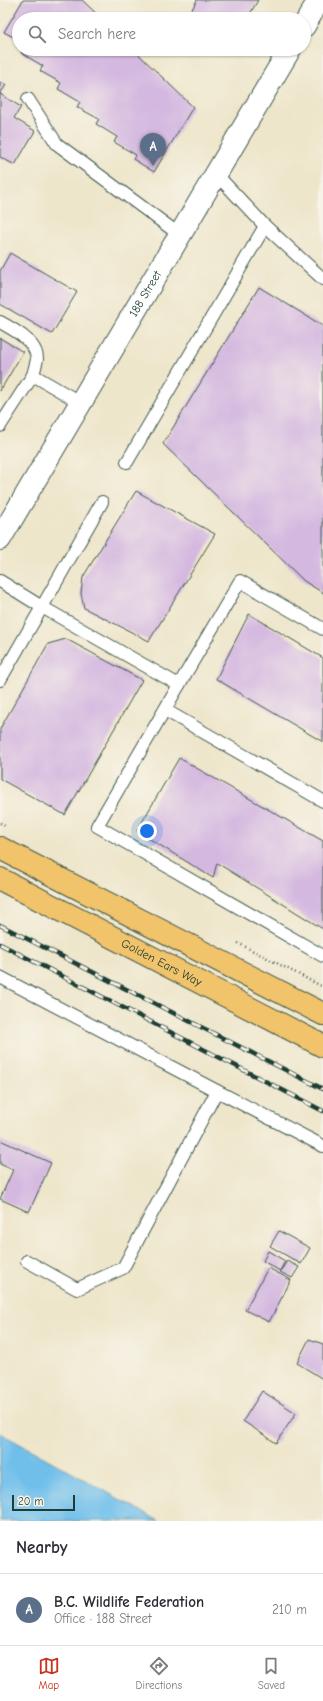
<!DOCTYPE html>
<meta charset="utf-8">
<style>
:root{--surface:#fff;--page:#f2f2f3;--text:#2b2b33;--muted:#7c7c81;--line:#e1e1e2;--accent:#c8321e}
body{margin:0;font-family:"Comic Neue",sans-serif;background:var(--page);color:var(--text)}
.scale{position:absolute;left:12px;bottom:10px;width:63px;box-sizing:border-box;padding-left:4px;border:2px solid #1f3d34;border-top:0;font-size:11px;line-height:14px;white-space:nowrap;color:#1f3d34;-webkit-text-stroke:3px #f7f3e8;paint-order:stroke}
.you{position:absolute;left:147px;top:831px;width:14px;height:14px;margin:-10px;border:3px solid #fff;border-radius:50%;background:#1a73e8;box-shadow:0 0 0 6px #1a73e833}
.badge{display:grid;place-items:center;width:26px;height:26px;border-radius:50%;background:var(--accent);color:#fff;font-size:13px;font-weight:700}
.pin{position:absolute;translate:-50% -33px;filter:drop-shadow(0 1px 2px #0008)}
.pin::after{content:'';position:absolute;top:21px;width:14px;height:12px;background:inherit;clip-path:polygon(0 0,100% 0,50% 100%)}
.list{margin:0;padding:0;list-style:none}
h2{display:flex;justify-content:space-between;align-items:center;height:52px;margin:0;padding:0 16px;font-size:17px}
h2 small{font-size:13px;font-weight:400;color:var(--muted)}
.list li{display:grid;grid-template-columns:26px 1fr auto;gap:12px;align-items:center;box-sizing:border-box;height:72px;padding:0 16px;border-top:1px solid var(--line)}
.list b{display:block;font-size:15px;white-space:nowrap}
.list p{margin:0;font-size:13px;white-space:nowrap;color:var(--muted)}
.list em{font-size:13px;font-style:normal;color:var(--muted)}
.icon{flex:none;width:22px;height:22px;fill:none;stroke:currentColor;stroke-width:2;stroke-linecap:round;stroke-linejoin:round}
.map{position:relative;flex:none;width:323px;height:1521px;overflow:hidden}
.search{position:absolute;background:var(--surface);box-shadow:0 1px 3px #0004;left:12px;right:12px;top:12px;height:44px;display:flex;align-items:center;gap:10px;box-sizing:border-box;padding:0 14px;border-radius:22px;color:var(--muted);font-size:15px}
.sheet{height:124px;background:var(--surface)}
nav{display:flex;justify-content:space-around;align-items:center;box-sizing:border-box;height:56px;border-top:1px solid var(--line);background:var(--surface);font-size:11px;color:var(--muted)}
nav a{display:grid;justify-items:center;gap:2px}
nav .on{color:var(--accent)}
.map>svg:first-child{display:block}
.water{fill:#70bfeb;stroke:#487e90}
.building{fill:#d4b8e0}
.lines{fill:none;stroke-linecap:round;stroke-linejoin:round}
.service-casing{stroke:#3e564b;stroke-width:14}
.minor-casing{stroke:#3e564b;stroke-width:24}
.primary-casing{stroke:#3e564b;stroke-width:24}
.path{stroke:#3e564b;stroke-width:2.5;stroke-dasharray:1 3;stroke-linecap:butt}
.service{stroke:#fff;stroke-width:12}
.minor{stroke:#fff;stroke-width:22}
.primary{stroke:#f1c36a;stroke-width:22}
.rail-casing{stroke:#1f3d34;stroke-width:4.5}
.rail{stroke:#f7f3e8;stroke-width:3;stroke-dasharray:9;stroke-linecap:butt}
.labels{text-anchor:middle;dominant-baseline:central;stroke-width:3;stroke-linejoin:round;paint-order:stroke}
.street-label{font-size:12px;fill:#1f3d34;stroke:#f7f3e8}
</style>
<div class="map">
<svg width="323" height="1521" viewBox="0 0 323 1521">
<rect width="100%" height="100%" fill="#f7f3e8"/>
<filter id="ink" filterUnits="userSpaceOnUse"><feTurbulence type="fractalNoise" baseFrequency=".025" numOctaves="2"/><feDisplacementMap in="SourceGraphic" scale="8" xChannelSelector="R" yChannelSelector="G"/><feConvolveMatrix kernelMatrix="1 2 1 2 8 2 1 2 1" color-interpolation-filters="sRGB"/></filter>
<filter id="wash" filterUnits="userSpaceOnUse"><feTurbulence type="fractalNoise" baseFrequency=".012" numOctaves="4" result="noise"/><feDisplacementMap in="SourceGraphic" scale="16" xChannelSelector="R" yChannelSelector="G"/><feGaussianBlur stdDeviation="0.9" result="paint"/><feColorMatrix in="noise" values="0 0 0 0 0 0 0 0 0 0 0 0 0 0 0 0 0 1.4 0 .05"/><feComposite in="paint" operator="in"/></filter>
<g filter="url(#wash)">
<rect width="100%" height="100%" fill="#eee6cb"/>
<polygon class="water" points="0,1433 159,1521 0,1521"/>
<g id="blocks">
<g class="building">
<polygon points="23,0 82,0 102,19 19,19 19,40 4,32"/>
<polygon points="197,0 258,0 247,19 191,19 188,17"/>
<polygon points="23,49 133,49 193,107 154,172 133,159 136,155 114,142 117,137 96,124 99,119 77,107 80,102 58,89 61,83 40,71 43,66 21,53"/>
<polygon points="217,49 229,49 226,54"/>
<polygon points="0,82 6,85 0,94"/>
<polygon points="0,94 21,107 14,118 35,131 15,165 0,157"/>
<polygon points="10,253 77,292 52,334 0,304 0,271"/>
<polygon points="259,287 323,326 323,593 304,581 163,444"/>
<polygon points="0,338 23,352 0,391"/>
<polygon points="136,491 215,534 149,641 84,608 81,593 83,577"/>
<polygon points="249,614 323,658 323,742 216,679"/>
<polygon points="66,639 142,680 65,815 0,779 0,729 48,644"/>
<polygon points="179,758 323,841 323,929 217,863 213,878 137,831"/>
<polygon points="0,1140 51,1163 29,1212 0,1199 13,1170 0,1164"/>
<polygon points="279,1231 310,1248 301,1264 270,1246"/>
<polygon points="268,1251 285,1261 280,1271 263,1261"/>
<polygon points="287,1261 299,1267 292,1278 280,1272"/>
<polygon points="268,1268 291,1280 269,1322 245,1310"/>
<polygon points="309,1339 323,1344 323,1379 297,1363"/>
<polygon points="262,1391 296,1413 276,1443 243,1421"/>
</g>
</g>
</g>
<g filter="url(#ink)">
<use href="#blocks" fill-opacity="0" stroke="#3e564b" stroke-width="1"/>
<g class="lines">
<defs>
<g id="service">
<polyline points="28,99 57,144 180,235"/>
<polyline points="216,174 265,226 323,279"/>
<path d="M0,322C13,329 37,342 37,359C36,365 34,370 33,375"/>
<polyline points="0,426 33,375 81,403"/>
<polyline points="127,462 265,226"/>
<polyline points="102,502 42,607 179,685 97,826 323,956"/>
<polyline points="0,581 42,607 0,680"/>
<polyline points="179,685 240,581 323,629"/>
<polyline points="165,710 323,801"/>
<polyline points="0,977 217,1091 123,1268 77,1289 27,1261"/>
<polyline points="217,1091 323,1146"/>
</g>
<g id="minor">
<polyline points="304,26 319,0"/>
<path id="s1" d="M0,539L290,49"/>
</g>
<g id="primary">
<polyline points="0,848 323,1014"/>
<path id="s2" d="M0,879L323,1046"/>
</g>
</defs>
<use href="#service" class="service-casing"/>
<use href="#minor" class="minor-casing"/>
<use href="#primary" class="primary-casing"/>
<g class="path">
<polyline points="0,823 7,826"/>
<polyline points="238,943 323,987"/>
</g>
<use href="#service" class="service"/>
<use href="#minor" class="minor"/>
<use href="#primary" class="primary"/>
<defs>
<g id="rail">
<polyline points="0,925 323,1089"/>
<polyline points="0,944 323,1111"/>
</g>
</defs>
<use href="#rail" class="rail-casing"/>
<use href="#rail" class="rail"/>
</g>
</g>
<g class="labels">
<g class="street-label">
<text stroke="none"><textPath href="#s1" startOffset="285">188 Street</textPath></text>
<text stroke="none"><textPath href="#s2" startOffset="182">Golden Ears Way</textPath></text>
</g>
</g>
</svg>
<div class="scale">20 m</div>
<div class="you"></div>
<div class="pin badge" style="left:153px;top:166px;background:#5c6f8a">A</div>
<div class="search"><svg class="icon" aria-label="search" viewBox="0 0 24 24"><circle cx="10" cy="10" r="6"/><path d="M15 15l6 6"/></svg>Search here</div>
</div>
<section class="sheet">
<h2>Nearby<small></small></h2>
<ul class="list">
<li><span class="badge" style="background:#5c6f8a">A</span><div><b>B.C. Wildlife Federation</b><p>Office · 188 Street</p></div><em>210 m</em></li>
</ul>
</section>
<nav>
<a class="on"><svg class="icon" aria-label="map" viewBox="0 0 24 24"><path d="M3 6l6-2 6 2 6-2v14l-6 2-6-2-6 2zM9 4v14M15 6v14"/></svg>Map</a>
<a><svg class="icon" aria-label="directions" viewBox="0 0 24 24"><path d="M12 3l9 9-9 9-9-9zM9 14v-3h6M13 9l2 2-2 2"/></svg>Directions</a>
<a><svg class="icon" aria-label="saved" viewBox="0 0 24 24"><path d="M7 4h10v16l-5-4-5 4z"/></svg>Saved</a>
</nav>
